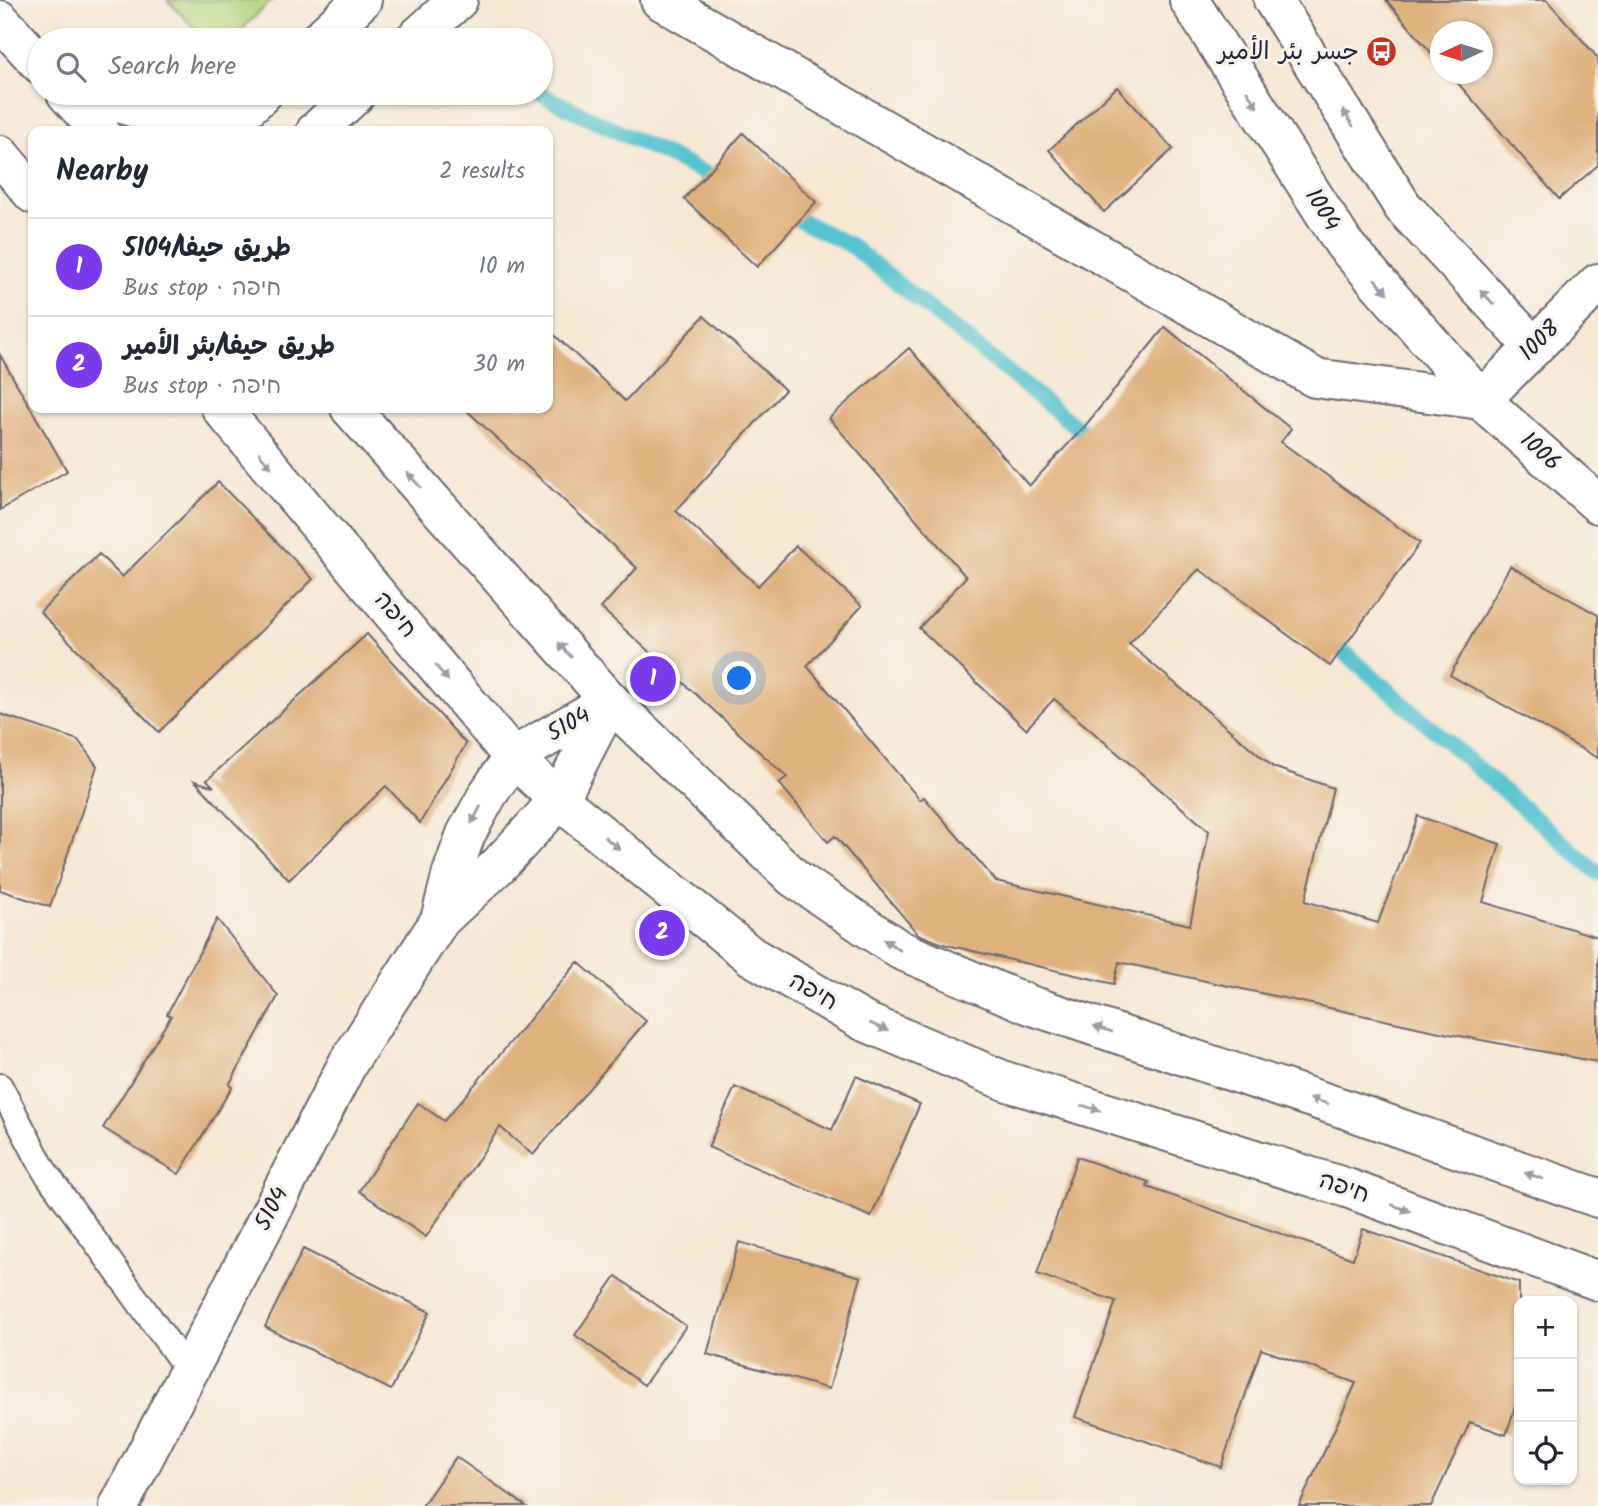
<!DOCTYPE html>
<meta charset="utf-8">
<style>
:root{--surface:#fff;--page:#f6f6f7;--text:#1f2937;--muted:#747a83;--line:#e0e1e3;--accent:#7c3aed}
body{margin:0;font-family:Kalam,"Playpen Sans Arabic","Playpen Sans Hebrew",sans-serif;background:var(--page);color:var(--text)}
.controls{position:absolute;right:21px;bottom:21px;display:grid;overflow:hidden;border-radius:14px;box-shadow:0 2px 5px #0004}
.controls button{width:63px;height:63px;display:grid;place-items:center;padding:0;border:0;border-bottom:2px solid var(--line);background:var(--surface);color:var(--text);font:35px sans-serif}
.compass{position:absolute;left:1430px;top:21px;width:63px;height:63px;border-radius:50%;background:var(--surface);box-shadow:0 2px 5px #0004;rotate:266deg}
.you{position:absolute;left:740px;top:679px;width:24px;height:24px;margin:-18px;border:5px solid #fff;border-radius:50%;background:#1a73e8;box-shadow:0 0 0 10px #1a73e833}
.badge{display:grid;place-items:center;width:46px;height:46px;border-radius:50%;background:var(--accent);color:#fff;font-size:23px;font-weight:700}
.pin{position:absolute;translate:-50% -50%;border:4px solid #fff;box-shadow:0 2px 7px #0006}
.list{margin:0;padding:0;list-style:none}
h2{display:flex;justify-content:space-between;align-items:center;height:91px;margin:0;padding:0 28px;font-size:30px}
h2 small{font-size:23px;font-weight:400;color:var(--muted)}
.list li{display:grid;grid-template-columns:46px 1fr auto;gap:21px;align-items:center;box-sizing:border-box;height:98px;padding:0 28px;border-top:2px solid var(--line)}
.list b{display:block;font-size:26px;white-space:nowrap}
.list p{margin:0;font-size:23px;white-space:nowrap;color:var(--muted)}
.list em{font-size:23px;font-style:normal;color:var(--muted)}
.icon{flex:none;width:38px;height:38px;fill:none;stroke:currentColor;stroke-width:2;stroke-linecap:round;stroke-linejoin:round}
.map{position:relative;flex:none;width:1598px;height:1506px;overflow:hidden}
.search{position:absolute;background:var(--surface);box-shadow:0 2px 5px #0004;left:28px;top:28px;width:525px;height:77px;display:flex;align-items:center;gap:18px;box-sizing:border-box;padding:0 24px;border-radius:38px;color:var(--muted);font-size:26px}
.panel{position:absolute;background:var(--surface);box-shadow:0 2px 5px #0004;left:28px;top:126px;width:525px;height:287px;border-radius:14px}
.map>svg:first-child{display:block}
.green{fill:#b2d37c;stroke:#6a7a5c;stroke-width:2}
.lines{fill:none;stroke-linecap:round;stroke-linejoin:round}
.stream{stroke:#57c3d0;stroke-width:16}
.building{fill:#dfb17e}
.lane-casing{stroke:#6c6771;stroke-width:28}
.street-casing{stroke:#6c6771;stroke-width:42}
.secondary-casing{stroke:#6c6771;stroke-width:42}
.highway-casing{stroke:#6c6771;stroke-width:42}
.lane{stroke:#fff;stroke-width:24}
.street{stroke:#fff;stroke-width:38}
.secondary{stroke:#fff;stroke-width:38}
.highway{stroke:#fff;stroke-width:38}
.oneway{fill:#9c9ca7}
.labels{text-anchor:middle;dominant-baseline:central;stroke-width:6;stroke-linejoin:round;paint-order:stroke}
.poi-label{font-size:24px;fill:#22223b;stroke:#f7f3e8;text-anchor:end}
.street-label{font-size:24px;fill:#22223b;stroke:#f7f3e8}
</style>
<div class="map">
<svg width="1598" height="1506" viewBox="0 0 1598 1506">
<rect width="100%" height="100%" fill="#f7f3e8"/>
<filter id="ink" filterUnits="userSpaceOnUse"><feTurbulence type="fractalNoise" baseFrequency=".0143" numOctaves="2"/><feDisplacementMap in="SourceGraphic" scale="14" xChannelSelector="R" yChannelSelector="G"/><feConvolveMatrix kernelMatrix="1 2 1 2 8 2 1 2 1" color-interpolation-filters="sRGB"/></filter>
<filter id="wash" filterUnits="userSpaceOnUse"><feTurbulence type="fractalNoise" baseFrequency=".00686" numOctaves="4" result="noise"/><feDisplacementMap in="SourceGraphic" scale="28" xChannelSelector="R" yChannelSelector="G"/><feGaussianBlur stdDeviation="1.57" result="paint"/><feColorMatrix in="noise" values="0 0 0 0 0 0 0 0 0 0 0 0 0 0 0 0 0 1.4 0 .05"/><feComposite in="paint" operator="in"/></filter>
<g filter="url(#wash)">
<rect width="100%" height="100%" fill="#f6e8d5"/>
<polygon class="green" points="167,0 272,0 231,40 206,40"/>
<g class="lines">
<g class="stream">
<polyline points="538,93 725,183"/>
<polyline points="783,212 850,245 1096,443"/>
<polyline points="1327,637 1598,873"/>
</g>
</g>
<g id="blocks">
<g class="building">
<polygon points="1386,0 1547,0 1598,58 1598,165 1559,199 1450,74 1482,74 1482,32 1440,32 1440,63"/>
<polygon points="1117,87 1173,149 1104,212 1049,150"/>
<polygon points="743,133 816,202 757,267 684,199"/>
<polygon points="704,316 785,390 676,511 758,586 796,546 862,606 807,666 920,800 924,797 996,881 1190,925 1209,831 1054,699 1026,729 919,628 966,577 829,418 909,348 1029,486 1085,426 1165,327 1291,429 1281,442 1420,543 1330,666 1199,569 1129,644 1273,767 1333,788 1305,901 1378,923 1418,816 1500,844 1483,902 1598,937 1598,1062 1444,1033 1119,962 1114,984 943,944 918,934 835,836 828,842 779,783 787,777 601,608 637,568 464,408 548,408 548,329 625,401"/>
<polygon points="0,355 67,471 0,510"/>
<polygon points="218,482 313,579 159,732 40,612 99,554 122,577"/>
<polygon points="1510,566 1598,615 1598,758 1450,675"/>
<polygon points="367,634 466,744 420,823 386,786 289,880 195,781 214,787 207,780"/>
<polygon points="0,714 78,740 97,766 50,907 0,890"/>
<polygon points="217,919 278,996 229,1085 232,1087 179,1174 103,1128 171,1016 167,1014"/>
<polygon points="578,962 646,1021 533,1155 500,1127 426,1237 359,1191 418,1103 444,1121"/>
<polygon points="856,1076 920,1104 871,1217 708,1147 735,1087 832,1130"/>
<polygon points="1077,1157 1149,1182 1147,1187 1353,1259 1363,1229 1519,1283 1519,1395 1506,1435 1470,1422 1431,1506 1299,1506 1356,1383 1261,1349 1221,1467 1075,1417 1116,1301 1037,1274"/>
<polygon points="739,1242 861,1277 829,1389 707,1354"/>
<polygon points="303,1249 430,1312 391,1390 265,1327"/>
<polygon points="616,1276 686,1326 644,1385 575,1335"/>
<polygon points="456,1457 526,1506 422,1506"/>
</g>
</g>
</g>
<g filter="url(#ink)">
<use href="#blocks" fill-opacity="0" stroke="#6c6771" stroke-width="2"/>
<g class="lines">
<defs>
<polyline id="lane" points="0,1086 44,1170 189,1372"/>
<g id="street">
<polyline points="660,0 1315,378 1481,400"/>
<polyline points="1189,0 1344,244 1481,400 1598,504"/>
<polyline points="1273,0 1403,207 1534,347"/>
<polyline points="319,40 362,0"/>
<polyline points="414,40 458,0"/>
<polyline points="222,131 263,93"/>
<polyline points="316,131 357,93"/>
<polyline points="1481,400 1598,283"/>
</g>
<g id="secondary">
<polyline points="440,920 452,873 466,834 488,794 513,757 610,701"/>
<polyline points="119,1506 348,1063 440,920 498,866 559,800 610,701"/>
</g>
<g id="highway">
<polyline points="0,20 40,64"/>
<polyline points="66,93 100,131"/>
<path d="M94,93C119,103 145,114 172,113C195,113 219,101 240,93"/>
<polyline points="0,155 33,194"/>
<polyline points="221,408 513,757 559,800 751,956 863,1021 1005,1081 1347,1188 1598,1281"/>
<polyline points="350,408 610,701 794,878 900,950 1030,1005 1345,1109 1598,1198"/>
</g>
</defs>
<use href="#lane" class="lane-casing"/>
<use href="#street" class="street-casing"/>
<use href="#secondary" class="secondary-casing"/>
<use href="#highway" class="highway-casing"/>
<use href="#lane" class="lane"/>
<use href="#street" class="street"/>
<use href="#secondary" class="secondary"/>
<use href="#highway" class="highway"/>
</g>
<defs><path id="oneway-solid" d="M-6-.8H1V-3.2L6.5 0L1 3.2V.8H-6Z" transform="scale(1.75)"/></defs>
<g class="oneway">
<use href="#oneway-solid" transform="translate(1252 99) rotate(58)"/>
<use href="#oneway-solid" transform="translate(1348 118) rotate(-122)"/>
<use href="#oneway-solid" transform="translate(1381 286) rotate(49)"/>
<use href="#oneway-solid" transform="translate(1487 297) rotate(-133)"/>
<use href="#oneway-solid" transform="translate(265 460) rotate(50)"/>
<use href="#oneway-solid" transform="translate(414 480) rotate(-132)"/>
<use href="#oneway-solid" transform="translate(565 650) rotate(-132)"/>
<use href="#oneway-solid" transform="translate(442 673) rotate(50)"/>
<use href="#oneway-solid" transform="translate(476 815) rotate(118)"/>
<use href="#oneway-solid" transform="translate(612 843) rotate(39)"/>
<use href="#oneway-solid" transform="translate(892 945) rotate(-147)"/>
<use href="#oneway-solid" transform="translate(879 1027) rotate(23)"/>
<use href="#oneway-solid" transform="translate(1103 1029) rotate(-162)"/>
<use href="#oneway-solid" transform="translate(1319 1101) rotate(-162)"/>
<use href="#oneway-solid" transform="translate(1091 1108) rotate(17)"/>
<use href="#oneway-solid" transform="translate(1534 1176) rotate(-161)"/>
<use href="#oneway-solid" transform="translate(1401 1208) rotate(20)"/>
</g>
</g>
<defs>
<symbol id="bus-disc" viewBox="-11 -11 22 22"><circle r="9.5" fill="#c8321e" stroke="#f7f3e8"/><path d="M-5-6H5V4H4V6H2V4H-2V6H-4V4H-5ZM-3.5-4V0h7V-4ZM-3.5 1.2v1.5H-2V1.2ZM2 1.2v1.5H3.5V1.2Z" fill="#fff"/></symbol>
</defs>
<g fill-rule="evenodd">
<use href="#bus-disc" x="1364" y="34" width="35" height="35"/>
</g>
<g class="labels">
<g class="poi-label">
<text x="1359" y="52">جسر بئر الأمير</text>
</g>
<g class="street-label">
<text transform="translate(1322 210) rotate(58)">1004</text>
<text transform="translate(1540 341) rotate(-45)">1008</text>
<text transform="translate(1540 452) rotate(42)">1006</text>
<text transform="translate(395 615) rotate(50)">חיפה</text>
<text transform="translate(569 725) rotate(-30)">5104</text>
<text transform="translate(813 992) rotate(30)">חיפה</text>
<text transform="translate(1344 1188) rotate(19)">חיפה</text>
<text transform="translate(272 1209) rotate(-63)">5104</text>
</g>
</g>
</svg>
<div class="controls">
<button>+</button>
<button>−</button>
<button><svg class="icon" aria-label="locate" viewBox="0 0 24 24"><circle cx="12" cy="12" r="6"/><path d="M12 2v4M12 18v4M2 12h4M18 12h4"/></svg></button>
</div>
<svg class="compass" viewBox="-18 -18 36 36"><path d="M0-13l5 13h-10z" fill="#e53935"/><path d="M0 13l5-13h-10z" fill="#747a83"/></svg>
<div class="you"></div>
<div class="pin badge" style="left:653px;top:679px">1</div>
<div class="pin badge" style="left:662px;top:933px">2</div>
<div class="search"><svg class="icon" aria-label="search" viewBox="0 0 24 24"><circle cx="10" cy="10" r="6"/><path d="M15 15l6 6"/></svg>Search here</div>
<section class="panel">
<h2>Nearby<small>2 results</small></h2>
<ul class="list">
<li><span class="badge">1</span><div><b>طريق حيفا/5104</b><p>Bus stop · חיפה</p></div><em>10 m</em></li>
<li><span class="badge">2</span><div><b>طريق حيفا/بئر الأمير</b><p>Bus stop · חיפה</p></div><em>30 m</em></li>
</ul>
</section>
</div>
